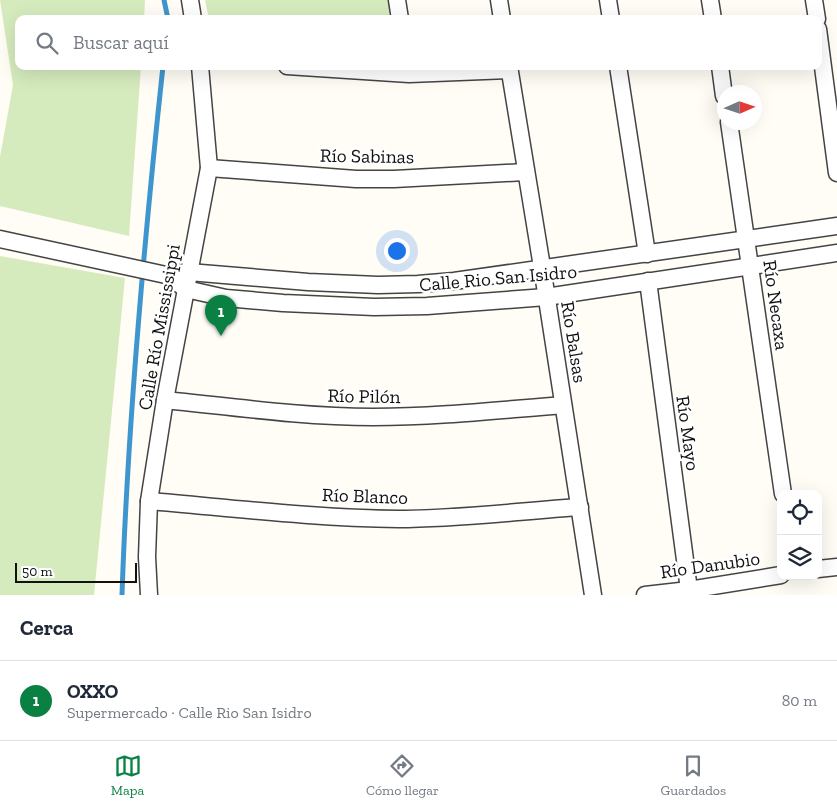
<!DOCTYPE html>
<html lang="es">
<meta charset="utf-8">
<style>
:root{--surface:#fff;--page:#f6f6f7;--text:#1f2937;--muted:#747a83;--line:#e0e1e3;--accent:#0b8043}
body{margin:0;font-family:"Zilla Slab",serif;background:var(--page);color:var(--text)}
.controls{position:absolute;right:15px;bottom:15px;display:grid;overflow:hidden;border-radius:10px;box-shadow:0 5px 20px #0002}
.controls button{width:45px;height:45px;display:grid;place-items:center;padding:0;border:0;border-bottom:1px solid var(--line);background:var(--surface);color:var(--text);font:25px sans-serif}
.compass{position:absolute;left:717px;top:85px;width:45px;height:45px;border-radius:50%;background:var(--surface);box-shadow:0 5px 20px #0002;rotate:87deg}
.scale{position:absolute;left:15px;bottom:12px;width:122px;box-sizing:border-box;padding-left:5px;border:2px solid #111;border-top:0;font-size:14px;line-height:18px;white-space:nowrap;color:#111;-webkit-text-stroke:4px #fff;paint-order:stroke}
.you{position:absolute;left:396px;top:250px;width:18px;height:18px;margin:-12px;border:4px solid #fff;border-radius:50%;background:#1a73e8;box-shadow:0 0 0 8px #1a73e833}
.badge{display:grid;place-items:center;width:32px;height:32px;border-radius:50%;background:var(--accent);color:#fff;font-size:16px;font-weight:700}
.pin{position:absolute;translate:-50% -41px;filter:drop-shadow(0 1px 2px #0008)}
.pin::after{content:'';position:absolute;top:26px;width:18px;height:15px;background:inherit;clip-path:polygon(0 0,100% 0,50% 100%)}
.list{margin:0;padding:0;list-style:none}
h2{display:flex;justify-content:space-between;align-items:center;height:65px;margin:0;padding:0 20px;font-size:21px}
h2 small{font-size:16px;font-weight:400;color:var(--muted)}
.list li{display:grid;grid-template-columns:32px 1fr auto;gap:15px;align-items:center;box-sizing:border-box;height:80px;padding:0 20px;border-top:1px solid var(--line)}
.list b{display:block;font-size:19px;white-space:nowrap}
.list p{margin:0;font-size:16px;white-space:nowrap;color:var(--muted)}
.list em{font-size:16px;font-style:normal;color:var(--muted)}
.icon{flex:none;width:28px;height:28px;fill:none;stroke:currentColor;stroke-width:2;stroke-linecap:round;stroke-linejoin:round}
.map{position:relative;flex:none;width:837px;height:595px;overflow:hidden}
.search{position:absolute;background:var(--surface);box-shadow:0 5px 20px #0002;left:15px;right:15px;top:15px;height:55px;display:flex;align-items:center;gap:12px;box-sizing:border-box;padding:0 18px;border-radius:10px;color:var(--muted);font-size:19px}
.sheet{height:145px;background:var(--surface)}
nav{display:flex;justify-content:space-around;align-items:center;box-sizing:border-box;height:70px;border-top:1px solid var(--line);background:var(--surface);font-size:14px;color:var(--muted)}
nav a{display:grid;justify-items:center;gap:2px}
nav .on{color:var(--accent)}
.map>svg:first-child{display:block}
.green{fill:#d5ebbd}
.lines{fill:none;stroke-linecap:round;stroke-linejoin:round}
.stream{stroke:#3f96cf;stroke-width:5}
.street-casing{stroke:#444;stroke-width:19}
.street{stroke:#fff;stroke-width:16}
.labels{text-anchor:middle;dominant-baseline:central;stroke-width:5;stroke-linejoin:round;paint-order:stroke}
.street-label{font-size:19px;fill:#111;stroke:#fff}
</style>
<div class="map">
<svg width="837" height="595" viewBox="0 0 837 595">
<rect width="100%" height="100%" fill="#fffdf5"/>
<g class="green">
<polygon points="0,0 145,0 144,19 19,19 19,66 141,66 129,236 0,206 0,157 13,85"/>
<polygon points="205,0 389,0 392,19 209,19"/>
<polygon points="0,256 125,278 94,595 0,595"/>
</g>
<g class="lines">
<g class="stream">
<polyline points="164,0 168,19"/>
<path d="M122,595C128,418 144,242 163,66"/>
</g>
<defs>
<g id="street">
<polyline points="190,0 193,19"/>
<polyline points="397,0 400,19"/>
<polyline points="499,0 502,19"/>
<polyline points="608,0 611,19"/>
<polyline points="710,0 713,19"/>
<polyline points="814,0 817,19"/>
<polyline points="818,29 837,173"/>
<polyline points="287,66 409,74 509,70"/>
<polyline points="509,66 542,267 593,595"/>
<polyline points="618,66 647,254"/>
<polyline points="720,66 724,96"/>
<polyline points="729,122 783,494"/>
<polyline points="209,168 356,179 394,179 525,172"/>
<polyline points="0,239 166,275 189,272 308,282 378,285 418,284 454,281 837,226"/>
<polyline points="166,275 186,289 226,298 283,303 374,307 427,306 546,297 837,253"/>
<polyline points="648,281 689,590"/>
<path d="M165,400C234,407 304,417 373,417C437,417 500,410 563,405"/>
<path d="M149,501C232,508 315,518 398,519C459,519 520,511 580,507"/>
<polyline points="818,569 837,567"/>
<polyline points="149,595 147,557 149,501 165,400 209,168 200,66"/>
<polyline points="645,595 689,590 781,575"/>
</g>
</defs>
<use href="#street" class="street-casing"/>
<use href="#street" class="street"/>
</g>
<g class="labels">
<g class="street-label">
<text transform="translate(367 156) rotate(1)">Río Sabinas</text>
<text transform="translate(498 278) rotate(-5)">Calle Rio San Isidro</text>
<text transform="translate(776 305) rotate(82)">Río Necaxa</text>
<text transform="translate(159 327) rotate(-80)">Calle Río Mississippi</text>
<text transform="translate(574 342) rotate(81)">Río Balsas</text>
<text transform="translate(364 396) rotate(1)">Río Pilón</text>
<text transform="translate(688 433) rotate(82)">Río Mayo</text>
<text transform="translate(365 496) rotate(2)">Río Blanco</text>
<text transform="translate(710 565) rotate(-8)">Río Danubio</text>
</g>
</g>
</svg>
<div class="controls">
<button><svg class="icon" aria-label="locate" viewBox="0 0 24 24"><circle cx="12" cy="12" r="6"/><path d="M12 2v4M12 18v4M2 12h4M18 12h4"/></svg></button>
<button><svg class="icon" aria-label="layers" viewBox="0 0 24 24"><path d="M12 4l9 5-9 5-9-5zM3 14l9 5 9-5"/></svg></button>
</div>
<svg class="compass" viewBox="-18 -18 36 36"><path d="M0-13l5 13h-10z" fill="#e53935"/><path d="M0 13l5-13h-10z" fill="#747a83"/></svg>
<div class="scale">50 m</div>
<div class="you"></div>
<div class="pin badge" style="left:221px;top:336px">1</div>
<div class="search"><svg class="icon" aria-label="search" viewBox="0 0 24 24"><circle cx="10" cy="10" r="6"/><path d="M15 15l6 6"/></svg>Buscar aquí</div>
</div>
<section class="sheet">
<h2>Cerca<small></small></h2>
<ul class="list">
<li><span class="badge">1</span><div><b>OXXO</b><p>Supermercado · Calle Rio San Isidro</p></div><em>80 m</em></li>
</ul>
</section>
<nav>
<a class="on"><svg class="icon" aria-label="map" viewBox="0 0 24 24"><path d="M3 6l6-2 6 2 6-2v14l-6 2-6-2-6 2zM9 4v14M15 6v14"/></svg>Mapa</a>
<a><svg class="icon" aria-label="directions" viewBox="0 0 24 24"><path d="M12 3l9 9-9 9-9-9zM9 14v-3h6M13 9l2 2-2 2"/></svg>Cómo llegar</a>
<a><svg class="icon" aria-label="saved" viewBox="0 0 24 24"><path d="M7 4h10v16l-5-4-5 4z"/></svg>Guardados</a>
</nav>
